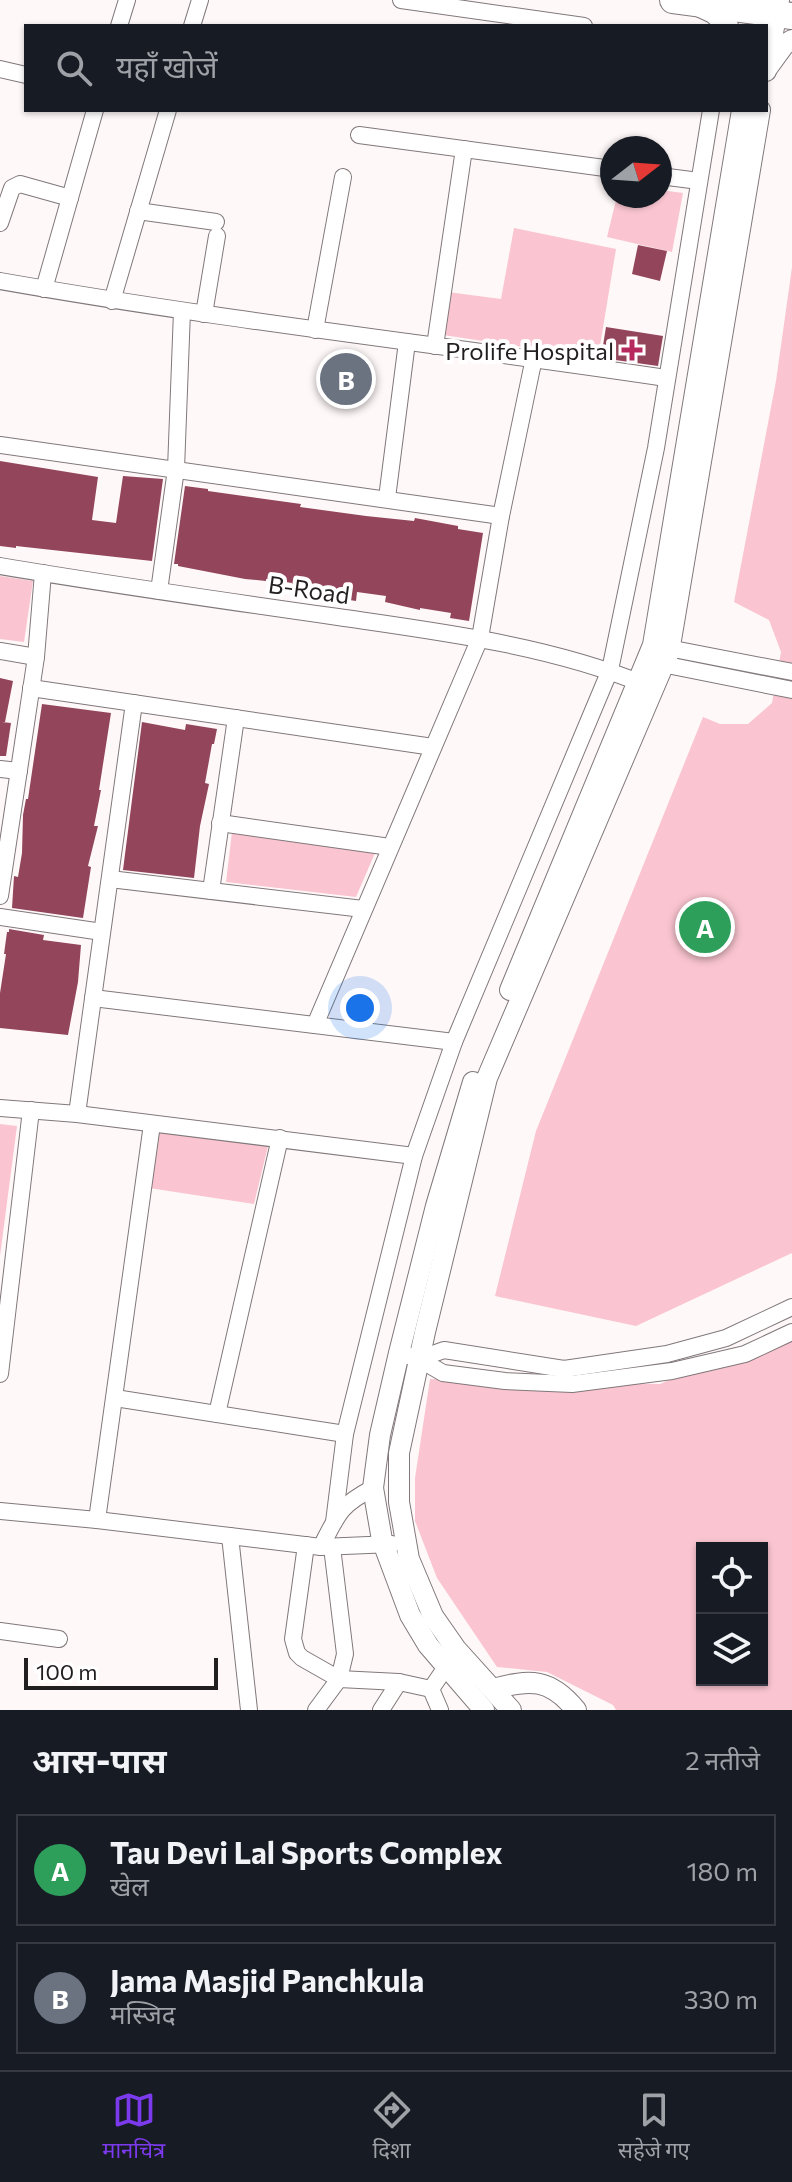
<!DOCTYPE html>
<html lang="hi">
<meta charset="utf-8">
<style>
:root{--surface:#171b24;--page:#20242c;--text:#f1f3f6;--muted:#9ea1a6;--line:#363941;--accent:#7c3aed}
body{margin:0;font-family:Commissioner,"Noto Sans Devanagari",sans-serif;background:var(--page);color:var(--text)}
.controls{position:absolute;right:24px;bottom:24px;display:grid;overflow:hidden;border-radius:0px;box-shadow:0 2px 6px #0004}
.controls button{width:72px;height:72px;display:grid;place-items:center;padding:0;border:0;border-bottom:2px solid var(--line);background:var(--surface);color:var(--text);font:40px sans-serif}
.compass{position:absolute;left:600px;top:136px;width:72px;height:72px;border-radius:50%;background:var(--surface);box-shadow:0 2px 6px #0004;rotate:73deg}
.scale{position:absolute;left:24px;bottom:20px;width:194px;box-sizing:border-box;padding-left:8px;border:4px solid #221f20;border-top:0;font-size:22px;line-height:28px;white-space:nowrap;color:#221f20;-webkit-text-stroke:6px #fff;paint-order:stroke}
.you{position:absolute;left:360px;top:1008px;width:28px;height:28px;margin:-20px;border:6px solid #fff;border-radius:50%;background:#1a73e8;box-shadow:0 0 0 12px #1a73e833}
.badge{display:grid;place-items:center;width:52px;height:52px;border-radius:50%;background:var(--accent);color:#fff;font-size:26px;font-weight:700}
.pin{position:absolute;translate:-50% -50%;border:4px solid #fff;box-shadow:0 2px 8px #0006}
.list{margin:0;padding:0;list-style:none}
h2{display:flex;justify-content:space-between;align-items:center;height:104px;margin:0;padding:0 32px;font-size:34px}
h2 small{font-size:26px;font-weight:400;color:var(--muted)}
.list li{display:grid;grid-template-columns:52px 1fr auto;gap:24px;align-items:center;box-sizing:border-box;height:112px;margin:0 16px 16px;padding:0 16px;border:2px solid var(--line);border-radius:0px}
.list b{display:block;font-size:30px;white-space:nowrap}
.list p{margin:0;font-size:26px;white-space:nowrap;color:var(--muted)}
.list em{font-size:26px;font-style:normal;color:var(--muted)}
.icon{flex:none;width:44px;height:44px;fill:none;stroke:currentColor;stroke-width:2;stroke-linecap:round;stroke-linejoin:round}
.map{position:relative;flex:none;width:792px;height:1710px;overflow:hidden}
.search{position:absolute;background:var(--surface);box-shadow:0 2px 6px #0004;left:24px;right:24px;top:24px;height:88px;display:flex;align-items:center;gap:20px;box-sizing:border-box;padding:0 28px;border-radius:0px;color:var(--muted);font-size:30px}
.sheet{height:360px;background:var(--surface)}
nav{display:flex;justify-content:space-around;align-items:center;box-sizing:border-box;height:112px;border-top:2px solid var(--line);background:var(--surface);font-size:22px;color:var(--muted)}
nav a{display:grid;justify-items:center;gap:4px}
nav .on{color:var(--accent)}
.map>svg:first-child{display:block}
.green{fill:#fac5d0;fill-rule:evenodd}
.building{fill:#93465b}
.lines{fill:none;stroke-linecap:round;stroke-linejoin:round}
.minor-casing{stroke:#80787a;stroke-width:18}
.tertiary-casing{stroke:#80787a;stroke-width:22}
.trunk-casing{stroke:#80787a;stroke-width:28}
.minor{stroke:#fff;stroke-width:16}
.tertiary{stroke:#fff;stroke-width:20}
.trunk{stroke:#fff;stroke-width:26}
.poi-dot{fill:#b7295d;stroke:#fff;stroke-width:3}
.labels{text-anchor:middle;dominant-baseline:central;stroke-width:8;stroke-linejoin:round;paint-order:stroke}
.poi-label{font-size:24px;fill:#221f20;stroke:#fff;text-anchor:end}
.street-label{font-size:24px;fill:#221f20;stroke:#fff}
</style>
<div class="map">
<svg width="792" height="1710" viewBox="0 0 792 1710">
<rect width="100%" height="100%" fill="#fff8f9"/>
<g class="green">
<polygon points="660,190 683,193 672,252 607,237 617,196 660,196"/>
<polygon points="514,228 616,249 598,358 443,335 448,292 501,299"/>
<polygon points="792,267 792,1253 636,1326 495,1296 536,1131 703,717 720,724 748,724 772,703 781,652 769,620 734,602 776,381"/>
<polygon points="0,576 33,581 24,642 0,639"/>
<polygon points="232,832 375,853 356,897 226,882"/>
<polygon points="0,1124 17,1126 0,1256"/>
<polygon points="159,1130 269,1142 254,1204 149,1188"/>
<path d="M792,1326V1710H616L613,1705L547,1672L497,1667L437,1578L415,1521V1478L430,1379L660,1384ZM702,1548H762V1680H702Z"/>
</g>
<g class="building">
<polygon points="638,245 667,251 660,281 632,274"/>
<polygon points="606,327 663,336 658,366 601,358"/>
<polygon points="0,461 98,477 92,520 116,523 123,476 163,479 152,561 16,546 16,548 0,546"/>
<polygon points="185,486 208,489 208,491 301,504 300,507 366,516 414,521 415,518 458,526 458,529 483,533 469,621 450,618 451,613 420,608 420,610 385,602 386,596 357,592 356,601 330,597 331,591 292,585 292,583 266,579 266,581 245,579 178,566 178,564 174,564"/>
<polygon points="0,678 13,681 5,722 2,722 11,723 6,756 0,756"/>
<polygon points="42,704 111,713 99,790 101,790 94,826 98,826 88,866 91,867 83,918 12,908 14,876 18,877 22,853 23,815 26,799 28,799"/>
<polygon points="142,722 185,730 186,724 217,729 214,744 212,744 205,783 209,784 200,826 194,878 123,870"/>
<polygon points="9,929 44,935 43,940 81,945 78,982 68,1035 0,1028 0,993 6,954 4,954 7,932 9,932"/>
</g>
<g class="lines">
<defs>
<g id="minor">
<polyline points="401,0 584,26"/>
<polyline points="119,26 127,0"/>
<polyline points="192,26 200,0"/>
<polyline points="0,69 26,75"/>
<polyline points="359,135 612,169"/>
<polyline points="660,176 699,181"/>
<polyline points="138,211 216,222"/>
<polyline points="0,223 12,188 20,184 70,198"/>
<path d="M0,281C221,320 444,345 666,378"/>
<polyline points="44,289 95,110"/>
<polyline points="112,301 168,110"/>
<polyline points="204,314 217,236"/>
<polyline points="315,330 343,177"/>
<polyline points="435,346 464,149"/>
<polyline points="0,445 501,516"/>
<polyline points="387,498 407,342"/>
<path d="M0,566C112,585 225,601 338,617C441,632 548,645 646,685"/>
<polyline points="159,591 176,469 182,311"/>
<polyline points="658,646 792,672"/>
<polyline points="0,651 36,657"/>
<polyline points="652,662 792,690"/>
<polyline points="31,688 433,747"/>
<polyline points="0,769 19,771"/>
<polyline points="220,823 390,847"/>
<polyline points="110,879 363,909"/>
<polyline points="211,891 236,718"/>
<polyline points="0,896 36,657 43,573"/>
<polyline points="0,917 102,932"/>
<polyline points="93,998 454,1042"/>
<polyline points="315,1025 480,638 501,516 534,358"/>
<polyline points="0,1108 77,1114 414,1156"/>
<polyline points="77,1114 134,703"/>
<polyline points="399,1353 419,1359 443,1373 505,1381 572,1384 672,1371 745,1354 792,1332"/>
<polyline points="419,1359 444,1350 564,1369 667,1354 726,1338 792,1307"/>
<polyline points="0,1374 31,1110"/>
<polyline points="115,1398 345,1434"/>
<polyline points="217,1414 280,1138"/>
<polyline points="0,1511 97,1520 321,1547 392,1544"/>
<polyline points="97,1520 152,1124"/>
<polyline points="334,1522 345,1434 414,1156 454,1042 610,670 656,448 711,110"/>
<polyline points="230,1536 249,1710"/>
<polyline points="306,1545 293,1639 297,1653 302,1658 339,1679 399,1682"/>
<path d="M321,1547C338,1514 339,1506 373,1488"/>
<polyline points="0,1631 59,1639"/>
<polyline points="316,1710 339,1679 345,1654 332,1547"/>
<polyline points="381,1710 399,1682 431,1689"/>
<polyline points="440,1710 431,1689 446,1667"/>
</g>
<g id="tertiary">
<polyline points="698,6 713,13 728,26"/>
<polyline points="768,67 784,45 792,40"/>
<polyline points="766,71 779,0"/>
<polyline points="510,990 653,645 742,110"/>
<polyline points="473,1082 436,1206 399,1353 380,1435 373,1488 382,1540 410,1615 428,1645 484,1710"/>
<path d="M493,1689C530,1679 550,1678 576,1710"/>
<polyline points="511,1710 456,1649 433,1616 409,1559 399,1502 399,1453 425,1332 487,1078 669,652 760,110"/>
</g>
<polyline id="trunk" points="673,0 792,16"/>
</defs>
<use href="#minor" class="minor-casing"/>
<use href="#tertiary" class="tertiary-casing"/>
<use href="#trunk" class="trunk-casing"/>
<use href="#minor" class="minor"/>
<use href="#tertiary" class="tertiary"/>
<use href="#trunk" class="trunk"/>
</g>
<path class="poi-dot" d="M628 338h8v8h8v8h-8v8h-8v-8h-8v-8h8z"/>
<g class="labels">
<g class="poi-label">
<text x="614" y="350">Prolife Hospital</text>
</g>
<g class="street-label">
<text transform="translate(309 589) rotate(8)">B-Road</text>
</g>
</g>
</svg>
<div class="controls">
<button><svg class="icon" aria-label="locate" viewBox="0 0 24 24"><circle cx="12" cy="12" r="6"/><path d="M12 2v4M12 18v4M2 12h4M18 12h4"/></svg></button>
<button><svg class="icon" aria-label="layers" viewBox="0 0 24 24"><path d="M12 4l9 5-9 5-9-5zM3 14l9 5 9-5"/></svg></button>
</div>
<svg class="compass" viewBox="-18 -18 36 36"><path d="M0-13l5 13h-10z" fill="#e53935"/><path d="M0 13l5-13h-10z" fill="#9ea1a6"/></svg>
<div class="scale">100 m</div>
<div class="you"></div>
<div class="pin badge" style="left:705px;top:927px;background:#2e9e5b">A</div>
<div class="pin badge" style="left:346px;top:379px;background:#6b7280">B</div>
<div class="search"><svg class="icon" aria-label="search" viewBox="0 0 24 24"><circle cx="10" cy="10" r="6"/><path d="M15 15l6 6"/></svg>यहाँ खोजें</div>
</div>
<section class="sheet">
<h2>आस-पास<small>2 नतीजे</small></h2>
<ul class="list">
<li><span class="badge" style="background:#2e9e5b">A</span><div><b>Tau Devi Lal Sports Complex</b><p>खेल</p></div><em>180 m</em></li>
<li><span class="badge" style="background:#6b7280">B</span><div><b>Jama Masjid Panchkula</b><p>मस्जिद</p></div><em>330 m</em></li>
</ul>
</section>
<nav>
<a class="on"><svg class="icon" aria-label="map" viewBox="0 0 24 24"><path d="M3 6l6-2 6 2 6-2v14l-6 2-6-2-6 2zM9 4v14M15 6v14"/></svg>मानचित्र</a>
<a><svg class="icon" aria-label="directions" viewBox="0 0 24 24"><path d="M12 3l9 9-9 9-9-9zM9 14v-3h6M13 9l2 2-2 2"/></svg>दिशा</a>
<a><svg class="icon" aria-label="saved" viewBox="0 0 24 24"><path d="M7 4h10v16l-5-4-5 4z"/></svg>सहेजे गए</a>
</nav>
